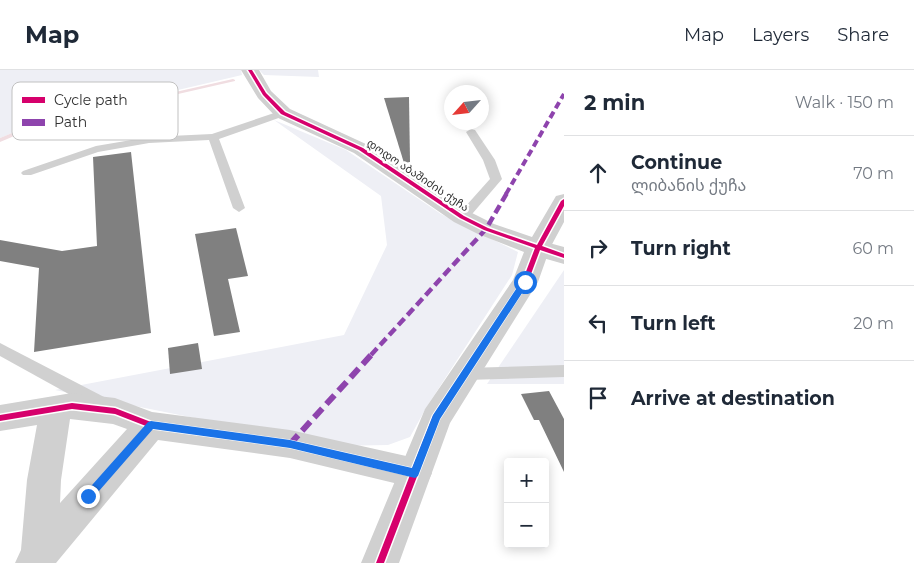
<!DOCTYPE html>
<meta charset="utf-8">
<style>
:root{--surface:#fff;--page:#f2f2f3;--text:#1f2937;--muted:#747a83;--line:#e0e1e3}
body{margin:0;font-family:Montserrat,"Noto Sans Georgian",sans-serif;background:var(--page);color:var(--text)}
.controls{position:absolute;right:15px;bottom:15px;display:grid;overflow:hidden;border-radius:5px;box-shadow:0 2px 12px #0003}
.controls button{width:45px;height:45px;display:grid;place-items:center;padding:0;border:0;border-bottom:1px solid var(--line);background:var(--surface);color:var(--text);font:25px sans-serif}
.compass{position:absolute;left:444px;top:15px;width:45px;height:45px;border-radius:50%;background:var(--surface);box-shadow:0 2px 12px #0003;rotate:243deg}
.stop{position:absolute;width:15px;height:15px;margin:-11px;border:4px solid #1a73e8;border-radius:50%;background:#fff}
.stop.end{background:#1a73e8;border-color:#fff;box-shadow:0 1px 5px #0008}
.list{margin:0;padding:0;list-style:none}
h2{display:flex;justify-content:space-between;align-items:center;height:65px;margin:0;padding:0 20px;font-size:21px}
h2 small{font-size:16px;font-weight:400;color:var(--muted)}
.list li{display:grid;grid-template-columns:32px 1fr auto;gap:15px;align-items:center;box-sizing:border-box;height:75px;padding:0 20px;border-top:1px solid var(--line)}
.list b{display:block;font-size:19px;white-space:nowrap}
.list p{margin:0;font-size:16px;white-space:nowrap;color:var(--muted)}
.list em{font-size:16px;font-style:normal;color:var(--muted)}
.icon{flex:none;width:28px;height:28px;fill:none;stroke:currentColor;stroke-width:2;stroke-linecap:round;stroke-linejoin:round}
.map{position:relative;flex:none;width:564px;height:493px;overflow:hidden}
header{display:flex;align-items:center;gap:30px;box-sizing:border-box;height:70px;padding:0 25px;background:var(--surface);border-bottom:1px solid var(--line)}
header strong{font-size:24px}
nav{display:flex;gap:28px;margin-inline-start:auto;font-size:18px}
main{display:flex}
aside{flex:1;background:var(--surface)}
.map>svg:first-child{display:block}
.green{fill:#eeeff5}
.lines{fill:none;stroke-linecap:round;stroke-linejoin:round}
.stream{fill:#f0dde1;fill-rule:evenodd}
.building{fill:#808080}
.service{fill:#d0d0d0;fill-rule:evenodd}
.minor{fill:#d0d0d0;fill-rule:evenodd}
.tertiary{fill:#d0d0d0;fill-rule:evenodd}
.quiet-far2{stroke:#8e44ad;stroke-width:4;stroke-dasharray:7 4;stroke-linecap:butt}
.quiet-far1{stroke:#8e44ad;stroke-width:4.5;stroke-dasharray:9 4.5;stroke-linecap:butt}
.quiet{stroke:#8e44ad;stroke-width:6;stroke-dasharray:12 6;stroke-linecap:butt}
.cycleway-casing{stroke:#fff;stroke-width:3}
.cycleway{fill:#d6006c;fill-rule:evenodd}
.route{fill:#1a73e8}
.labels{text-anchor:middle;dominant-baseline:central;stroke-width:5;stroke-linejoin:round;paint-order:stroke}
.far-street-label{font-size:11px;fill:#313131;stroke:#fff}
.key{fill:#fff;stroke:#c1c1c1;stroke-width:1}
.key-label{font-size:14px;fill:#313131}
</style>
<header>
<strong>Map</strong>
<nav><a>Map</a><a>Layers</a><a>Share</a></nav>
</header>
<main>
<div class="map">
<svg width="564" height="493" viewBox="0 0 564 493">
<rect width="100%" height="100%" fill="#fff"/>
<g class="green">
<polygon points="0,0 241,0 242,5 37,53 0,68"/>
<polygon points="259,0 318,0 319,7 264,5"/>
<polygon points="274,50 346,80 441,144 518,182 512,205 426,338 410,367 388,375 334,376 55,320 344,265 387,175 381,126"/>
<polygon points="564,200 564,314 487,314"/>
</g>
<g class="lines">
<polygon class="stream" points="233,9 235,10 235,11 38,56 0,72 0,68 34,54"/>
</g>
<g class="building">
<polygon points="409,27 410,92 404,93 384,28"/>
<polygon points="131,82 151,263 34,282 39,198 0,191 0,170 62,181 97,176 93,87"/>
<polygon points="236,158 248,206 228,209 240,262 214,266 195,164"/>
<polygon points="198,273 202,299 170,304 168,278"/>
<polygon points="549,321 564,349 564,402 539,350 534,350 521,324"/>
</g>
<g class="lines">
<g class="service">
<polygon points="283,40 287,41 288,43 287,45 219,69 245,138 239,142 233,138 209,70 149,73 98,82 31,105 23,105 21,103 23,101 96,76 149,67 212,64"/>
<polygon points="471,59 475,60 495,90 502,109 467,150 462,151 456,147 490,109 483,90 466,62"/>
<polygon points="0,273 106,328 108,333 106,338 100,340 94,338 0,286"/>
<polygon points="564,295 564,307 465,310 459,309 457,304 459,299 465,298"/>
</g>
<g class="minor">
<polygon points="538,170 564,177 564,194 529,184 526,178 529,172"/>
<path d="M72,323L115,328L152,342L290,360L415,388L427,392L432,403L427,414L415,418L290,388L158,370L56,493H15L21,480L27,410L37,355L0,361V335ZM70,349L113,354L127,359L60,433L61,410Z"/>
</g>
<polygon class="tertiary" points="241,0 259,0 271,21 290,39 368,75 470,142 494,154 532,167 556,126 564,124 564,152 550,178 538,212 450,353 399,493 361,493 425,339 513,210 524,182 478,164 454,152 354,83 276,47 258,28"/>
<polyline class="quiet-far2" points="506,124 564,24"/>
<polyline class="quiet-far1" points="371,285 486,159 507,123"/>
<polyline class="quiet" points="290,374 372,284"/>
<defs>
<polygon id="cycleway" points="248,0 252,0 266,23 285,42 363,78 464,146 488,158 537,175 561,131 564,129 564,136 542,176 564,184 564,188 540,180 528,212 439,349 384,493 376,493 410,405 290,377 151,358 115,344 72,339 0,351 0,345 72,333 115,338 151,352 290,371 412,399 433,346 522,212 535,178 484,160 460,148 359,80 281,44 263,25"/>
</defs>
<use href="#cycleway" class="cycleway-casing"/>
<use href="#cycleway" class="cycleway"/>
</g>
<polygon class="route" points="525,209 528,210 528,214 440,349 418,406 415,408 290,378 153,359 92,429 85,429 83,426 85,423 148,352 151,351 290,370 412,398 433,345 522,210"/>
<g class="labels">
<g class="far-street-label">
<text transform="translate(418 105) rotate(34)">დოდო აბაშიძის ქუჩა</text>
</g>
</g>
<rect x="12" y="12" width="166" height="58" rx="8" class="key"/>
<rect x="22" y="27" width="23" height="6" fill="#d6006c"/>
<rect x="22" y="49" width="23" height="7" fill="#8e44ad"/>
<g class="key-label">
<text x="54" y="35">Cycle path</text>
<text x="54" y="57">Path</text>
</g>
</svg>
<div class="controls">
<button>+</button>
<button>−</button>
</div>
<svg class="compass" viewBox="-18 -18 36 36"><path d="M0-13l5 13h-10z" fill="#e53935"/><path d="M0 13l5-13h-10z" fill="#747a83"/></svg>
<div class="stop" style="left:525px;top:212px"></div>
<div class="stop end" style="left:88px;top:426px"></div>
</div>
<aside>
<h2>2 min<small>Walk · 150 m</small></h2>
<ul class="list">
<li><svg class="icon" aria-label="ahead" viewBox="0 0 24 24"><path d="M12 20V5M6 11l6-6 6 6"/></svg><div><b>Continue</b><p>ლიბანის ქუჩა</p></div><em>70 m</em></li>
<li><svg class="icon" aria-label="right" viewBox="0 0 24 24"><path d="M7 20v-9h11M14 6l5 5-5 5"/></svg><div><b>Turn right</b></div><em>60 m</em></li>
<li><svg class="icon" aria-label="left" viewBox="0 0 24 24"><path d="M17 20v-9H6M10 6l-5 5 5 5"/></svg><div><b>Turn left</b></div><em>20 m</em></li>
<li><svg class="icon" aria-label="arrive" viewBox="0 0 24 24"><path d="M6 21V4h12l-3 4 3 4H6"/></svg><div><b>Arrive at destination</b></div></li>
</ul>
</aside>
</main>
